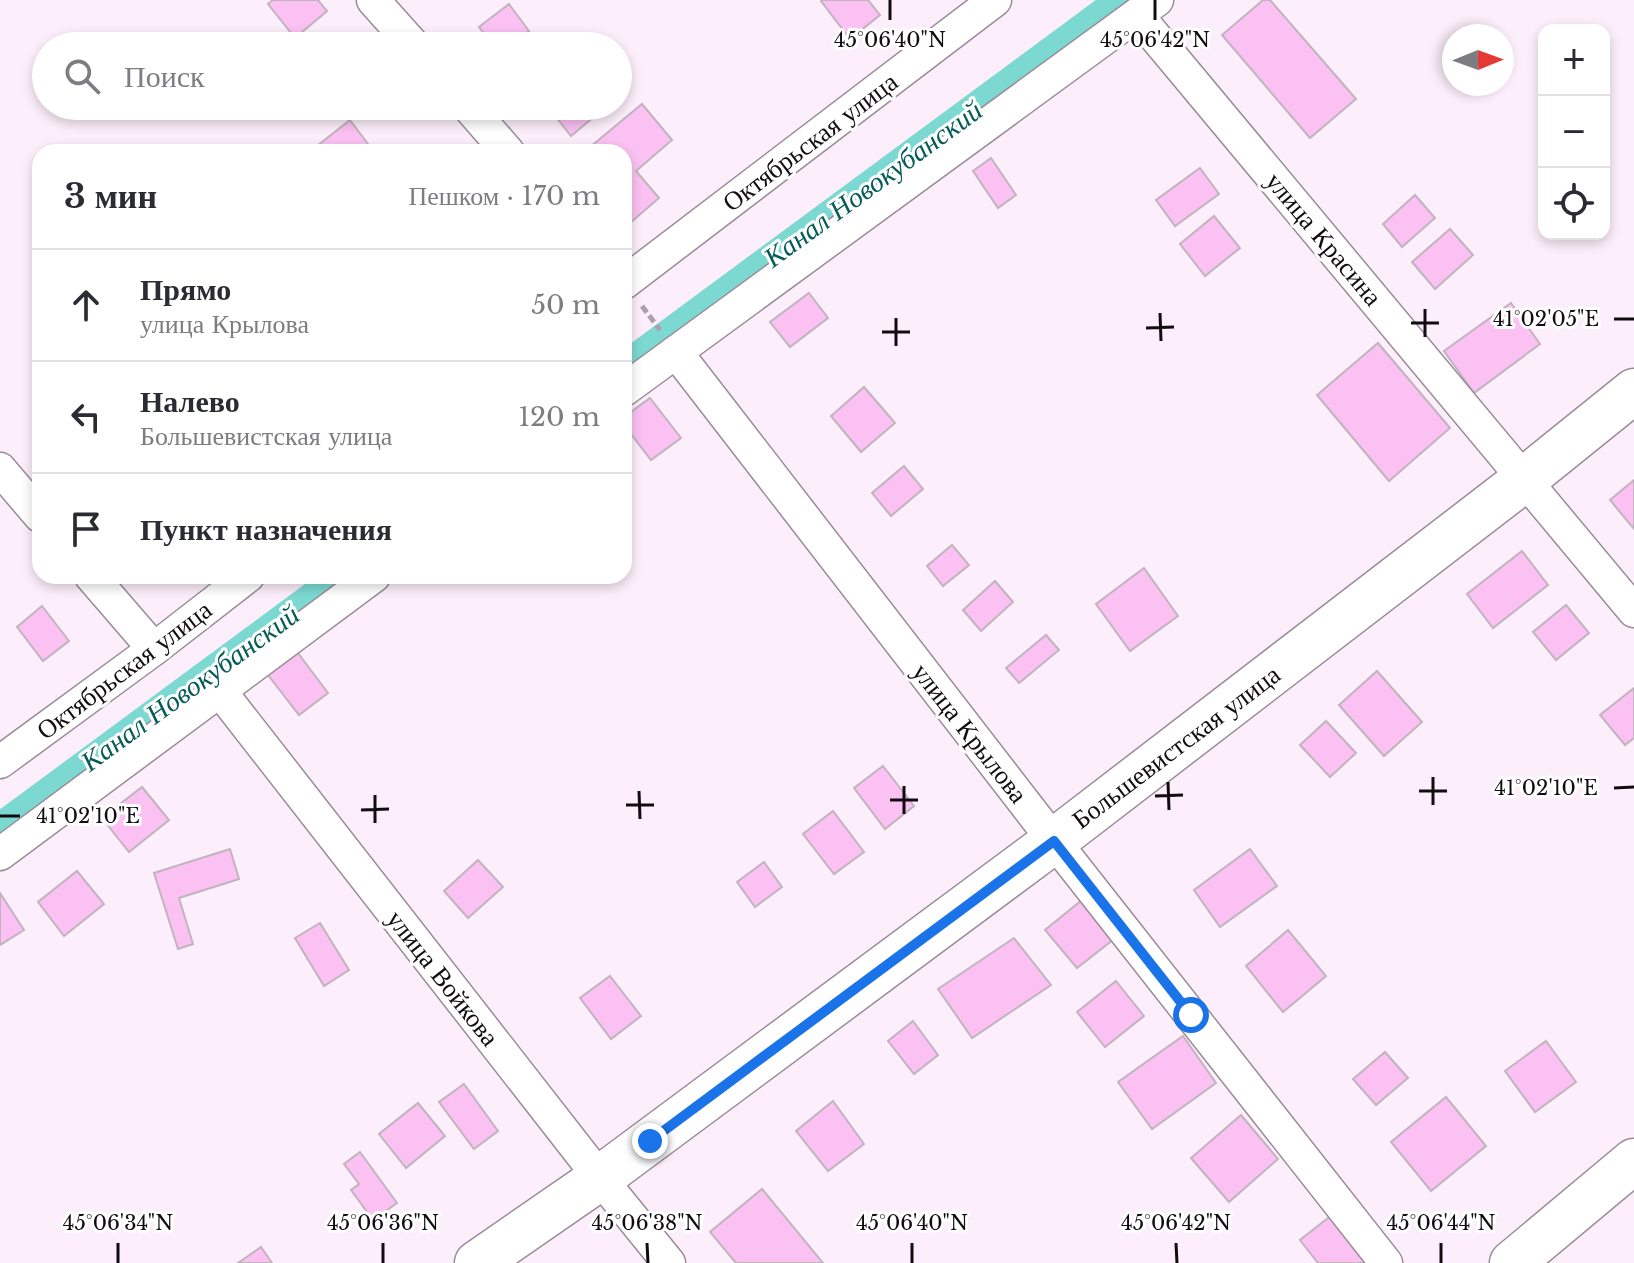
<!DOCTYPE html>
<html lang="ru">
<meta charset="utf-8">
<style>
:root{--surface:#fff;--page:#f7f7f7;--text:#2b2b33;--muted:#7c7c81;--line:#e1e1e2}
body{margin:0;font-family:"Libre Baskerville",serif;background:var(--page);color:var(--text)}
.controls{position:absolute;right:24px;top:24px;display:grid;overflow:hidden;border-radius:16px;box-shadow:0 4px 12px #0003}
.controls button{width:72px;height:72px;display:grid;place-items:center;padding:0;border:0;border-bottom:2px solid var(--line);background:var(--surface);color:var(--text);font:40px sans-serif}
.compass{position:absolute;left:1442px;top:24px;width:72px;height:72px;border-radius:50%;background:var(--surface);box-shadow:0 4px 12px #0003;rotate:89deg}
.stop{position:absolute;width:24px;height:24px;margin:-18px;border:6px solid #1a73e8;border-radius:50%;background:#fff}
.stop.end{background:#1a73e8;border-color:#fff;box-shadow:0 2px 8px #0008}
.list{margin:0;padding:0;list-style:none}
h2{display:flex;justify-content:space-between;align-items:center;height:104px;margin:0;padding:0 32px;font-size:34px}
h2 small{font-size:26px;font-weight:400;color:var(--muted)}
.list li{display:grid;grid-template-columns:52px 1fr auto;gap:24px;align-items:center;box-sizing:border-box;height:112px;padding:0 32px;border-top:2px solid var(--line)}
.list b{display:block;font-size:30px;white-space:nowrap}
.list p{margin:0;font-size:26px;white-space:nowrap;color:var(--muted)}
.list em{font-size:26px;font-style:normal;color:var(--muted)}
.icon{flex:none;width:44px;height:44px;fill:none;stroke:currentColor;stroke-width:2;stroke-linecap:round;stroke-linejoin:round}
.map{position:relative;flex:none;width:1634px;height:1263px;overflow:hidden}
.search{position:absolute;background:var(--surface);box-shadow:0 4px 12px #0003;left:32px;top:32px;width:600px;height:88px;display:flex;align-items:center;gap:20px;box-sizing:border-box;padding:0 28px;border-radius:44px;color:var(--muted);font-size:30px}
.panel{position:absolute;background:var(--surface);box-shadow:0 4px 12px #0003;left:32px;top:144px;width:600px;height:440px;border-radius:24px}
.map>svg:first-child{display:block}
.lines{fill:none;stroke-linecap:round;stroke-linejoin:round}
.canal{stroke:#7cd9d2;stroke-width:30}
.building{fill:#fac1f2;stroke:#c1b4bf;stroke-width:2}
.street-casing{stroke:#998c97;stroke-width:35}
.secondary-casing{stroke:#998c97;stroke-width:47}
.path{stroke:#aca1aa;stroke-width:5;stroke-dasharray:8 4;stroke-linecap:butt}
.street{stroke:#fff;stroke-width:32}
.secondary{stroke:#fff;stroke-width:44}
.route{stroke:#1a73e8;stroke-width:10}
.ticks{fill:none;stroke:#110c10;stroke-width:3}
.labels{text-anchor:middle;dominant-baseline:central;stroke-width:6;stroke-linejoin:round;paint-order:stroke}
.street-label{font-size:26px;fill:#110c10;stroke:#fff}
.water-label{font-size:28px;font-style:italic;fill:#055b56;stroke:#fff}
.ticks-label{font-size:20px;text-anchor:middle;fill:#110c10;stroke:#fff;stroke-width:6;stroke-linejoin:round;paint-order:stroke}
</style>
<div class="map">
<svg width="1634" height="1263" viewBox="0 0 1634 1263">
<rect width="100%" height="100%" fill="#fceefa"/>
<g class="lines">
<g class="canal">
<polyline points="624,367 1121,0"/>
<polyline points="0,828 341,576"/>
</g>
</g>
<g class="building">
<polygon points="273,0 318,0 327,11 295,38 268,4"/>
<polygon points="822,0 868,0 880,15 850,39 821,1"/>
<polygon points="1263,0 1270,0 1356,99 1310,138 1222,35"/>
<polygon points="509,4 529,31 510,46 493,46 479,27"/>
<polygon points="642,104 672,140 636,171 659,198 630,223 624,216 624,152 584,152"/>
<polygon points="551,106 607,106 571,136 549,108"/>
<polygon points="350,120 368,144 358,152 322,152 317,146"/>
<polygon points="991,158 1016,195 998,208 973,171"/>
<polygon points="1200,168 1219,194 1175,226 1156,200"/>
<polygon points="1415,195 1435,218 1402,247 1383,224"/>
<polygon points="1214,216 1240,248 1205,276 1180,244"/>
<polygon points="1450,229 1473,255 1435,289 1412,262"/>
<polygon points="809,293 828,318 790,347 770,322"/>
<polygon points="1511,303 1540,344 1474,393 1444,351"/>
<polygon points="1378,343 1450,428 1389,481 1317,395"/>
<polygon points="864,387 895,423 861,452 831,416"/>
<polygon points="650,398 681,438 651,460 624,425 624,417"/>
<polygon points="904,466 923,489 891,516 872,493"/>
<polygon points="1634,480 1634,529 1610,500"/>
<polygon points="952,545 969,565 943,586 927,566"/>
<polygon points="1522,551 1548,585 1493,628 1467,594"/>
<polygon points="1144,568 1178,616 1130,651 1096,604"/>
<polygon points="995,581 1013,602 981,631 963,610"/>
<polygon points="1566,605 1589,633 1556,660 1533,632"/>
<polygon points="42,606 69,641 43,661 17,627"/>
<polygon points="1046,635 1059,650 1019,683 1006,668"/>
<polygon points="298,653 328,693 299,715 268,675"/>
<polygon points="1377,671 1422,722 1384,756 1339,705"/>
<polygon points="1634,688 1634,738 1625,745 1600,715"/>
<polygon points="1326,721 1356,753 1330,777 1300,745"/>
<polygon points="883,766 914,806 885,829 854,788"/>
<polygon points="142,787 169,820 129,852 102,818"/>
<polygon points="833,811 864,852 834,874 803,834"/>
<polygon points="230,849 239,879 179,898 193,944 178,949 154,873"/>
<polygon points="1250,849 1277,886 1220,927 1194,890"/>
<polygon points="478,860 503,887 468,918 444,891"/>
<polygon points="764,862 782,887 755,907 737,882"/>
<polygon points="77,871 104,904 64,936 38,902"/>
<polygon points="0,893 24,930 0,945"/>
<polygon points="1082,900 1114,939 1077,968 1045,930"/>
<polygon points="320,923 349,970 324,986 295,938"/>
<polygon points="1288,930 1326,976 1283,1012 1246,966"/>
<polygon points="1014,938 1051,985 972,1038 938,989"/>
<polygon points="610,976 641,1016 611,1039 580,998"/>
<polygon points="1116,981 1144,1016 1105,1047 1077,1012"/>
<polygon points="913,1021 938,1055 914,1074 888,1041"/>
<polygon points="1183,1036 1216,1083 1152,1129 1118,1082"/>
<polygon points="1546,1041 1576,1082 1535,1112 1505,1071"/>
<polygon points="1385,1052 1408,1078 1376,1105 1353,1079"/>
<polygon points="464,1084 498,1131 474,1149 439,1102"/>
<polygon points="1446,1097 1486,1146 1431,1191 1391,1142"/>
<polygon points="833,1101 864,1144 828,1171 796,1131"/>
<polygon points="418,1103 445,1136 406,1168 379,1134"/>
<polygon points="1241,1115 1278,1159 1229,1202 1191,1158"/>
<polygon points="360,1152 397,1203 373,1220 351,1190 359,1184 344,1164"/>
<polygon points="762,1189 823,1263 736,1263 710,1232"/>
<polygon points="1337,1211 1369,1263 1318,1263 1300,1240"/>
<polygon points="261,1247 272,1263 238,1263"/>
</g>
<g class="lines">
<defs>
<g id="street">
<polyline points="373,0 414,46"/>
<polyline points="1137,15 1634,611"/>
<polyline points="468,106 508,152"/>
<polyline points="624,283 995,0"/>
<polyline points="676,352 1054,841 1386,1263"/>
<polyline points="624,390 1157,0"/>
<polyline points="0,469 40,516"/>
<polyline points="91,576 154,649"/>
<polyline points="220,691 600,1178 669,1263"/>
<polyline points="0,762 154,649 248,576"/>
<polyline points="0,854 374,576"/>
</g>
<g id="secondary">
<polyline points="477,1263 600,1178 1054,841 1525,479 1634,391"/>
<polyline points="1512,1263 1634,1161"/>
</g>
</defs>
<use href="#street" class="street-casing"/>
<use href="#secondary" class="secondary-casing"/>
<polyline class="path" points="642,306 660,330"/>
<use href="#street" class="street"/>
<use href="#secondary" class="secondary"/>
</g>
<g class="lines">
<polyline class="route" points="650,1141 1054,841 1191,1015"/>
</g>
<path class="ticks" d="M890,0V20M1155,0V20M1425,309V337M1160,313L1161,341M896,318V346M1614,319H1634M1411,323H1439M1146,328L1174,327M882,332H910M1433,777V805M1168,782L1169,810M904,786V814M1614,788L1634,787M639,791L640,819M1419,791H1447M375,795V823M1155,796L1183,795M890,800H918M626,805H654M361,810L389,809M0,816H20M118,1243V1263M383,1243V1263M647,1243L648,1263M912,1243V1263M1176,1243L1177,1263M1441,1243V1263"/>
<g class="labels">
<g class="street-label">
<text transform="translate(810 142) rotate(-37)">Октябрьская улица</text>
<text transform="translate(1324 239) rotate(50)">улица Красина</text>
<text transform="translate(124 670) rotate(-37)">Октябрьская улица</text>
<text transform="translate(970 733) rotate(52)">улица Крылова</text>
<text transform="translate(1176 747) rotate(-37)">Большевистская улица</text>
<text transform="translate(443 978) rotate(52)">улица Войкова</text>
</g>
<g class="water-label">
<text transform="translate(873 184) rotate(-36)">Канал Новокубанский</text>
<text transform="translate(190 688) rotate(-36)">Канал Новокубанский</text>
</g>
</g>
<g class="ticks-label">
<text x="890" y="47">45°06'40"N</text>
<text x="1155" y="47">45°06'42"N</text>
<text x="1546" y="326">41°02'05"E</text>
<text x="1546" y="795">41°02'10"E</text>
<text x="88" y="823">41°02'10"E</text>
<text x="118" y="1230">45°06'34"N</text>
<text x="383" y="1230">45°06'36"N</text>
<text x="647" y="1230">45°06'38"N</text>
<text x="912" y="1230">45°06'40"N</text>
<text x="1176" y="1230">45°06'42"N</text>
<text x="1441" y="1230">45°06'44"N</text>
</g>
</svg>
<div class="controls">
<button>+</button>
<button>−</button>
<button><svg class="icon" aria-label="locate" viewBox="0 0 24 24"><circle cx="12" cy="12" r="6"/><path d="M12 2v4M12 18v4M2 12h4M18 12h4"/></svg></button>
</div>
<svg class="compass" viewBox="-18 -18 36 36"><path d="M0-13l5 13h-10z" fill="#e53935"/><path d="M0 13l5-13h-10z" fill="#7c7c81"/></svg>
<div class="stop" style="left:1191px;top:1015px"></div>
<div class="stop end" style="left:650px;top:1141px"></div>
<div class="search"><svg class="icon" aria-label="search" viewBox="0 0 24 24"><circle cx="10" cy="10" r="6"/><path d="M15 15l6 6"/></svg>Поиск</div>
<section class="panel">
<h2>3 мин<small>Пешком · 170 m</small></h2>
<ul class="list">
<li><svg class="icon" aria-label="ahead" viewBox="0 0 24 24"><path d="M12 20V5M6 11l6-6 6 6"/></svg><div><b>Прямо</b><p>улица Крылова</p></div><em>50 m</em></li>
<li><svg class="icon" aria-label="left" viewBox="0 0 24 24"><path d="M17 20v-9H6M10 6l-5 5 5 5"/></svg><div><b>Налево</b><p>Большевистская улица</p></div><em>120 m</em></li>
<li><svg class="icon" aria-label="arrive" viewBox="0 0 24 24"><path d="M6 21V4h12l-3 4 3 4H6"/></svg><div><b>Пункт назначения</b></div></li>
</ul>
</section>
</div>
